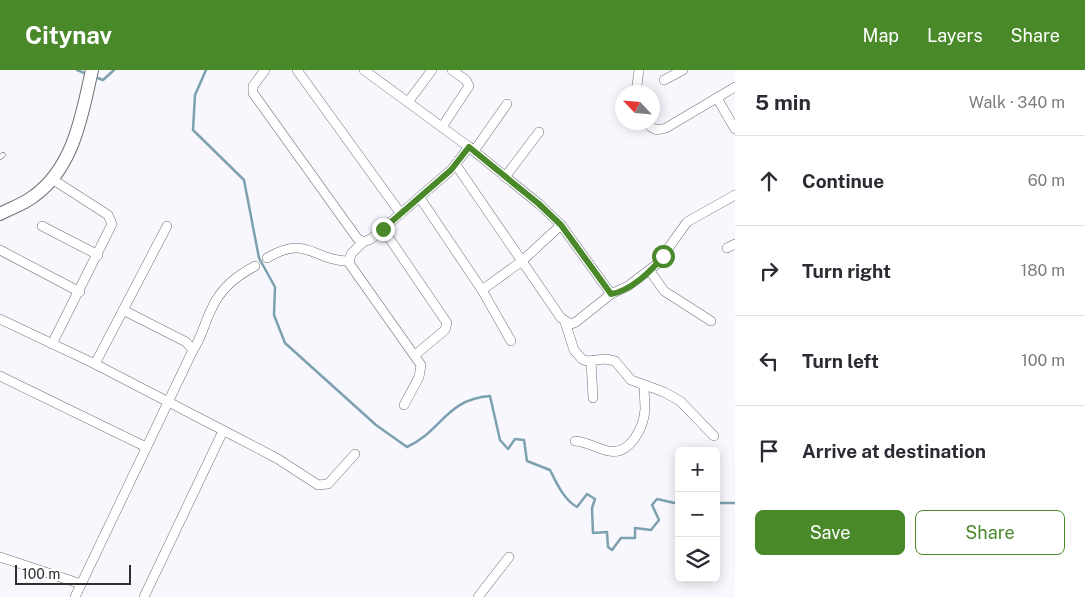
<!DOCTYPE html>
<meta charset="utf-8">
<style>
:root{--surface:#fff;--page:#f7f7f7;--text:#2b2b33;--muted:#7c7c81;--line:#e1e1e2;--accent:#49892a}
body{margin:0;font-family:"Public Sans",sans-serif;background:var(--page);color:var(--text)}
.controls{position:absolute;right:15px;bottom:15px;display:grid;overflow:hidden;border-radius:8px;box-shadow:0 2px 12px #0003}
.controls button{width:45px;height:45px;display:grid;place-items:center;padding:0;border:0;border-bottom:1px solid var(--line);background:var(--surface);color:var(--text);font:25px sans-serif}
.compass{position:absolute;left:615px;top:15px;width:45px;height:45px;border-radius:50%;background:var(--surface);box-shadow:0 2px 12px #0003;rotate:296deg}
.scale{position:absolute;left:15px;bottom:12px;width:116px;box-sizing:border-box;padding-left:5px;border:2px solid #2e2e30;border-top:0;font-size:14px;line-height:18px;white-space:nowrap;color:#2e2e30;-webkit-text-stroke:4px #fff;paint-order:stroke}
.stop{position:absolute;width:15px;height:15px;margin:-11px;border:4px solid #49892a;border-radius:50%;background:#fff}
.stop.end{background:#49892a;border-color:#fff;box-shadow:0 1px 5px #0008}
.list{margin:0;padding:0;list-style:none}
h2{display:flex;justify-content:space-between;align-items:center;height:65px;margin:0;padding:0 20px;font-size:21px}
h2 small{font-size:16px;font-weight:400;color:var(--muted)}
.list li{display:grid;grid-template-columns:32px 1fr auto;gap:15px;align-items:center;box-sizing:border-box;height:90px;padding:0 20px;border-top:1px solid var(--line)}
.list b{display:block;font-size:19px;white-space:nowrap}
.list em{font-size:16px;font-style:normal;color:var(--muted)}
.actions{display:flex;gap:10px;padding:15px 20px}
.actions a{flex:1;padding:11px 0;border:1px solid var(--accent);border-radius:8px;text-align:center;font-size:18px;color:var(--accent)}
.actions .main{background:var(--accent);color:#fff}
.icon{flex:none;width:28px;height:28px;fill:none;stroke:currentColor;stroke-width:2;stroke-linecap:round;stroke-linejoin:round}
.map{position:relative;flex:none;width:735px;height:527px;overflow:hidden}
header{display:flex;align-items:center;gap:30px;box-sizing:border-box;height:70px;padding:0 25px;background:var(--accent);color:#fff}
header strong{font-size:24px}
nav{display:flex;gap:28px;margin-inline-start:auto;font-size:18px}
main{display:flex}
aside{flex:1;background:var(--surface)}
.map>svg:first-child{display:block}
.lines{fill:none;stroke-linecap:round;stroke-linejoin:round}
.stream{stroke:#7da1af;stroke-width:2.5}
.lane-casing{stroke:#717277;stroke-width:5.5}
.street-casing{stroke:#717277;stroke-width:10}
.secondary-casing{stroke:#717277;stroke-width:14}
.lane{stroke:#fff;stroke-width:4.5}
.street{stroke:#fff;stroke-width:9}
.secondary{stroke:#fff;stroke-width:12}
.route{stroke:#49892a;stroke-width:6}
</style>
<header>
<strong>Citynav</strong>
<nav><a>Map</a><a>Layers</a><a>Share</a></nav>
</header>
<main>
<div class="map">
<svg width="735" height="527" viewBox="0 0 735 527">
<rect width="100%" height="100%" fill="#f7f7fd"/>
<g class="lines">
<g class="stream">
<polyline points="77,0 87,4"/>
<path d="M206,0L195,25L193,60L244,110L259,188L275,217L274,245L285,273L376,355L407,377C441,362 446,329 490,326L500,370L508,379L515,369L524,370L527,391L550,400C556,412 564,430 577,437L587,424L595,429L592,438L593,463L607,462L608,477L612,480L621,468H635V458L651,460L659,450L652,435L657,429L679,434"/>
<polyline points="95,7 103,10 114,0"/>
<polyline points="716,433 735,433"/>
</g>
<defs>
<polyline id="lane" points="0,87 3,85"/>
<g id="street">
<polyline points="265,0 253,16 253,23 357,168 363,172 371,169 451,100 469,77"/>
<polyline points="297,0 401,144"/>
<polyline points="364,0 469,77 539,134 561,155 611,224"/>
<polyline points="664,10 683,0"/>
<polyline points="636,22 639,0"/>
<polyline points="717,28 735,59"/>
<polyline points="408,32 432,0"/>
<path d="M647,52C652,60 657,61 666,58L735,17"/>
<polyline points="442,57 469,16 466,10 452,0"/>
<polyline points="474,81 507,34"/>
<polyline points="456,95 561,248 571,254 576,252 611,224 628,216 657,194 687,152 735,125"/>
<polyline points="505,107 539,62"/>
<polyline points="420,128 482,220 511,271"/>
<polyline points="42,156 98,185"/>
<polyline points="383,159 447,253 445,260 415,285"/>
<polyline points="363,172 351,184 349,193 421,295 419,307 404,335"/>
<polyline points="727,178 735,174"/>
<polyline points="0,180 80,222"/>
<path d="M267,188C307,164 313,191 349,191"/>
<polyline points="650,201 664,221 711,251"/>
<polyline points="482,220 522,191 561,155"/>
<polyline points="0,249 95,294 238,368 278,389 318,415 328,414 355,384"/>
<polyline points="565,252 574,280 582,289 586,291 606,289 615,291 631,310 664,322 680,331 714,366"/>
<polyline points="52,274 112,154 108,145 52,109"/>
<path d="M193,280C202,267 204,254 211,240C220,219 235,207 255,196"/>
<polyline points="591,291 593,328"/>
<polyline points="95,294 167,156"/>
<polyline points="0,306 146,377"/>
<path d="M575,371C587,372 596,378 608,381C630,386 644,357 645,339C645,332 644,323 644,316"/>
<polyline points="0,487 81,514"/>
<polyline points="75,527 193,280 186,272 123,240"/>
<polyline points="144,527 223,361"/>
<polyline points="478,527 509,487"/>
</g>
<path id="secondary" d="M0,144C11,138 24,134 34,126C74,97 82,45 92,0"/>
</defs>
<use href="#lane" class="lane-casing"/>
<use href="#street" class="street-casing"/>
<use href="#secondary" class="secondary-casing"/>
<use href="#lane" class="lane"/>
<use href="#street" class="street"/>
<use href="#secondary" class="secondary"/>
</g>
<g class="lines">
<path class="route" d="M383,159L451,100L469,77L539,134L561,155L611,224C630,221 652,201 663,186"/>
</g>
</svg>
<div class="controls">
<button>+</button>
<button>−</button>
<button><svg class="icon" aria-label="layers" viewBox="0 0 24 24"><path d="M12 4l9 5-9 5-9-5zM3 14l9 5 9-5"/></svg></button>
</div>
<svg class="compass" viewBox="-18 -18 36 36"><path d="M0-13l5 13h-10z" fill="#e53935"/><path d="M0 13l5-13h-10z" fill="#7c7c81"/></svg>
<div class="scale">100 m</div>
<div class="stop" style="left:663px;top:186px"></div>
<div class="stop end" style="left:383px;top:159px"></div>
</div>
<aside>
<h2>5 min<small>Walk · 340 m</small></h2>
<ul class="list">
<li><svg class="icon" aria-label="ahead" viewBox="0 0 24 24"><path d="M12 20V5M6 11l6-6 6 6"/></svg><div><b>Continue</b></div><em>60 m</em></li>
<li><svg class="icon" aria-label="right" viewBox="0 0 24 24"><path d="M7 20v-9h11M14 6l5 5-5 5"/></svg><div><b>Turn right</b></div><em>180 m</em></li>
<li><svg class="icon" aria-label="left" viewBox="0 0 24 24"><path d="M17 20v-9H6M10 6l-5 5 5 5"/></svg><div><b>Turn left</b></div><em>100 m</em></li>
<li><svg class="icon" aria-label="arrive" viewBox="0 0 24 24"><path d="M6 21V4h12l-3 4 3 4H6"/></svg><div><b>Arrive at destination</b></div></li>
</ul>
<div class="actions"><a class="main">Save</a><a>Share</a></div>
</aside>
</main>
